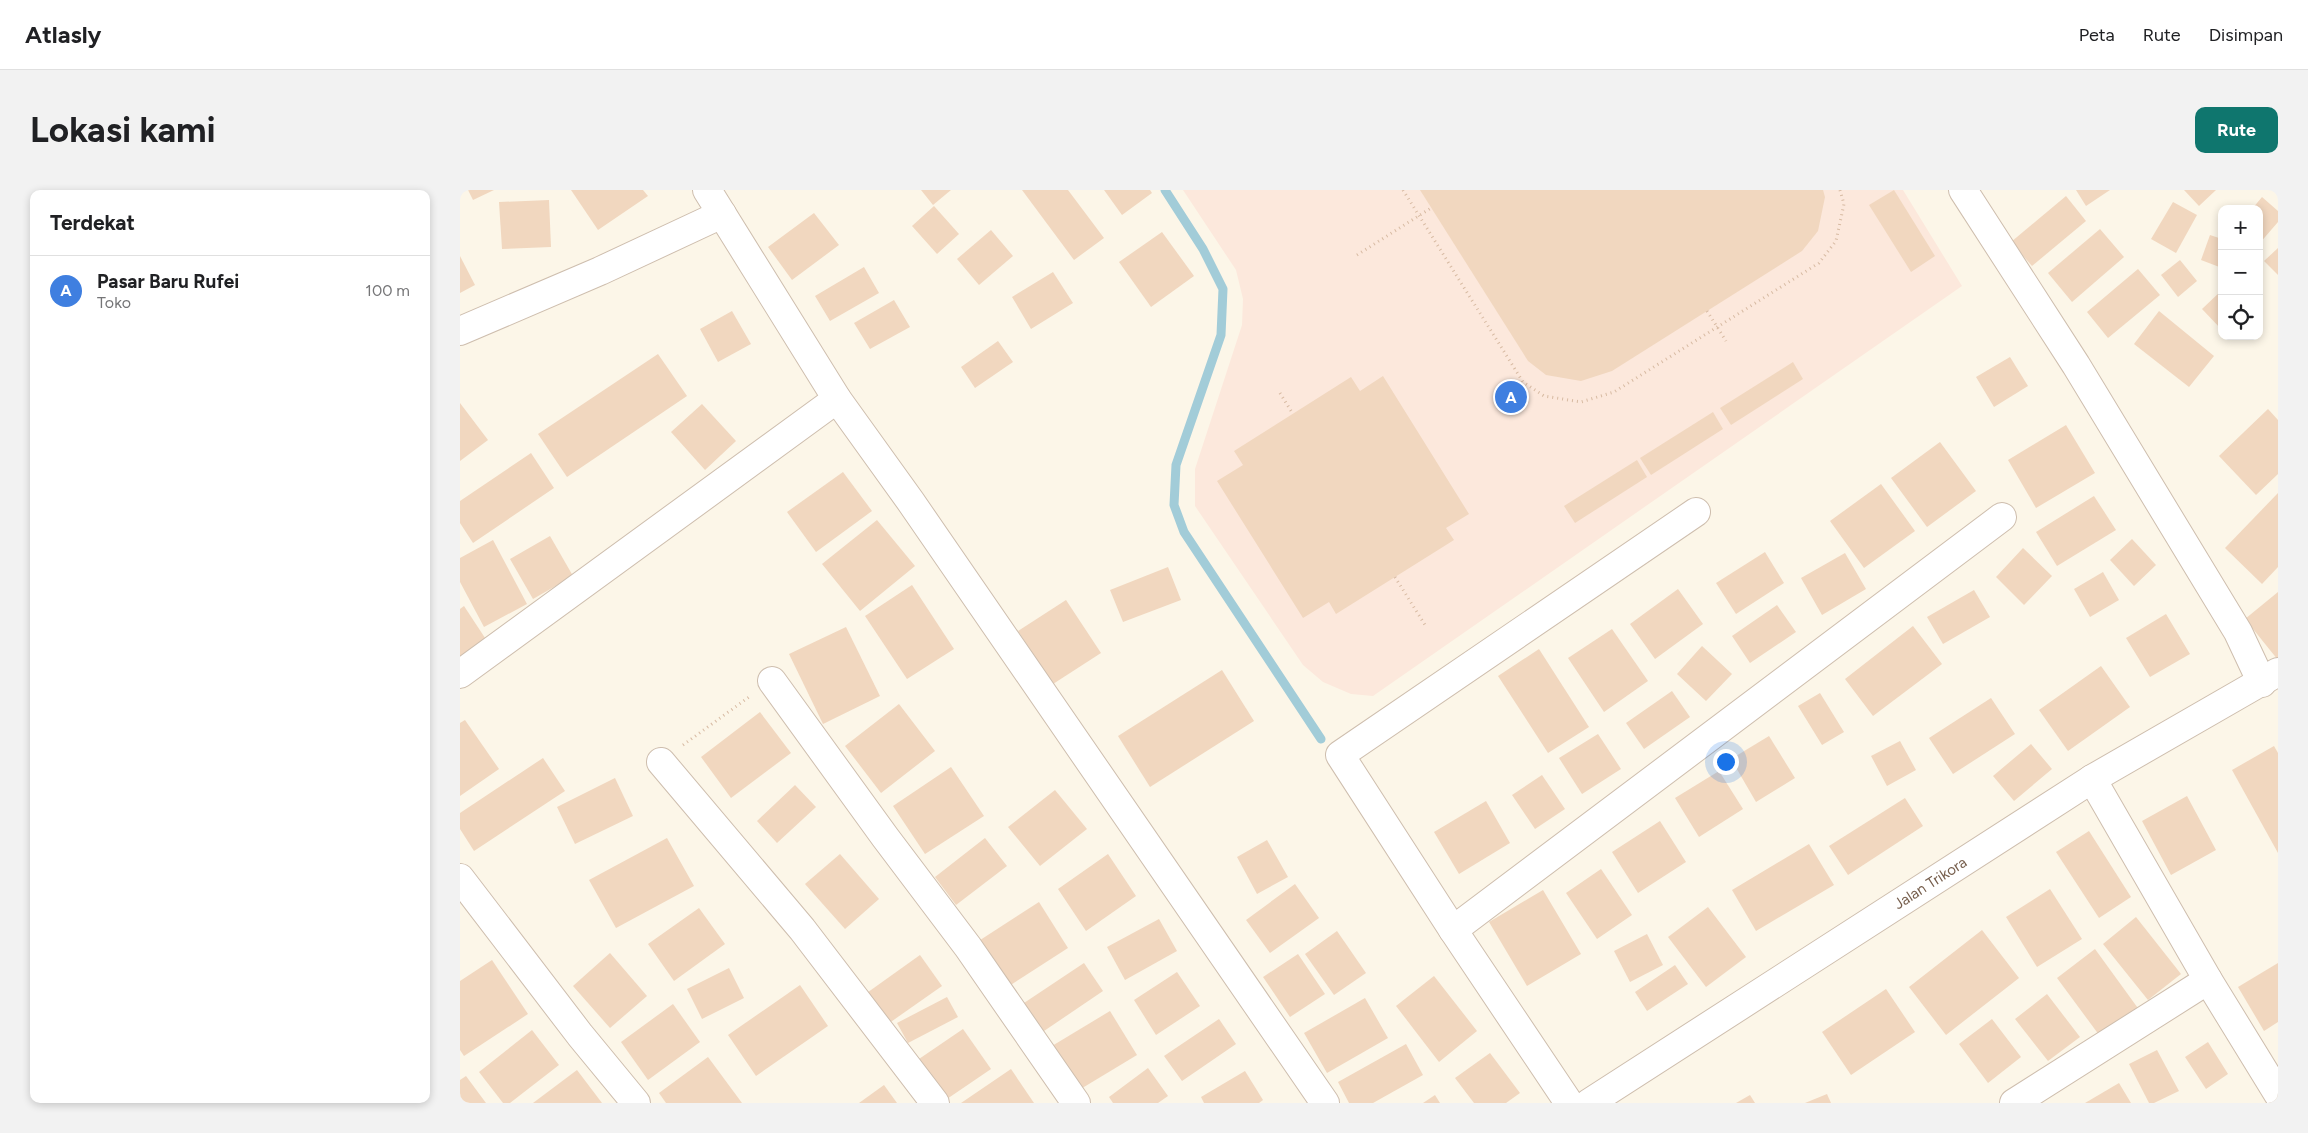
<!DOCTYPE html>
<html lang="id">
<meta charset="utf-8">
<style>
:root{--surface:#fff;--page:#f2f2f2;--text:#202124;--muted:#757577;--line:#e0e0e0;--accent:#0f766e}
body{margin:0;font-family:Figtree,sans-serif;background:var(--page);color:var(--text)}
.controls{position:absolute;right:15px;top:15px;display:grid;overflow:hidden;border-radius:10px;box-shadow:0 2px 8px #0003}
.controls button{width:45px;height:45px;display:grid;place-items:center;padding:0;border:0;border-bottom:1px solid var(--line);background:var(--surface);color:var(--text);font:25px sans-serif}
.you{position:absolute;left:1265px;top:571px;width:18px;height:18px;margin:-12px;border:4px solid #fff;border-radius:50%;background:#1a73e8;box-shadow:0 0 0 8px #1a73e833}
.badge{display:grid;place-items:center;width:32px;height:32px;border-radius:50%;background:var(--accent);color:#fff;font-size:16px;font-weight:700}
.pin{position:absolute;translate:-50% -50%;border:2px solid #fff;box-shadow:0 1px 5px #0006}
.list{margin:0;padding:0;list-style:none}
h2{display:flex;justify-content:space-between;align-items:center;height:65px;margin:0;padding:0 20px;font-size:21px}
h2 small{font-size:16px;font-weight:400;color:var(--muted)}
.list li{display:grid;grid-template-columns:32px 1fr auto;gap:15px;align-items:center;box-sizing:border-box;height:70px;padding:0 20px;border-top:1px solid var(--line)}
.list b{display:block;font-size:19px;white-space:nowrap}
.list p{margin:0;font-size:16px;white-space:nowrap;color:var(--muted)}
.list em{font-size:16px;font-style:normal;color:var(--muted)}
.icon{flex:none;width:28px;height:28px;fill:none;stroke:currentColor;stroke-width:2;stroke-linecap:round;stroke-linejoin:round}
.map{position:relative;flex:none;width:1818px;height:913px;overflow:hidden;border-radius:10px}
header{display:flex;align-items:center;gap:30px;box-sizing:border-box;height:70px;padding:0 25px;background:var(--surface);border-bottom:1px solid var(--line)}
header strong{font-size:24px}
nav{display:flex;gap:28px;margin-inline-start:auto;font-size:18px}
.intro{display:flex;align-items:center;justify-content:space-between;box-sizing:border-box;height:120px;padding:0 30px}
h1{margin:0;font-size:35px}
.button{padding:12px 22px;border-radius:10px;background:var(--accent);color:#fff;font-size:18px;font-weight:700}
main{display:flex;gap:30px;padding:0 30px}
aside{flex:1;background:var(--surface);border-radius:10px;box-shadow:0 2px 8px #0003}
.map>svg:first-child{display:block}
.commercial{fill:#fce8dc}
.lines{fill:none;stroke-linecap:round;stroke-linejoin:round}
.stream{stroke:#a2ccd8;stroke-width:9}
.building{fill:#f1d7bf}
.minor-casing{stroke:#cebeae;stroke-width:30}
.tertiary-casing{stroke:#cebeae;stroke-width:30}
.path{stroke:#d7baa2;stroke-width:3;stroke-dasharray:1 4;stroke-linecap:butt}
.minor{stroke:#fff;stroke-width:28}
.tertiary{stroke:#fff;stroke-width:28}
.labels{text-anchor:middle;dominant-baseline:central;stroke-width:5;stroke-linejoin:round;paint-order:stroke}
.street-label{font-size:15px;fill:#765e4c;stroke:#fff9ee}
</style>
<header>
<strong>Atlasly</strong>
<nav><a>Peta</a><a>Rute</a><a>Disimpan</a></nav>
</header>
<div class="intro"><h1>Lokasi kami</h1><a class="button">Rute</a></div>
<main>
<aside>
<h2>Terdekat<small></small></h2>
<ul class="list">
<li><span class="badge" style="background:#3f7fe0">A</span><div><b>Pasar Baru Rufei</b><p>Toko</p></div><em>100 m</em></li>
</ul>
</aside>
<div class="map">
<svg width="1818" height="913" viewBox="0 0 1818 913">
<rect width="100%" height="100%" fill="#fcf6e8"/>
<polygon class="commercial" points="723,0 1443,0 1502,96 913,506 891,504 863,492 843,475 735,316 735,279 782,135 783,109 776,80"/>
<g class="lines">
<polyline class="stream" points="705,0 743,59 763,99 761,145 716,275 714,315 724,342 861,549"/>
</g>
<g class="building">
<polygon points="8,0 34,0 13,10"/>
<polygon points="111,0 183,0 188,6 138,40"/>
<polygon points="461,0 491,0 473,15"/>
<polygon points="562,0 608,0 644,48 614,70"/>
<polygon points="644,0 690,0 692,3 662,25"/>
<polygon points="960,0 1363,0 1365,7 1358,41 1342,61 1152,181 1121,191 1086,185 1068,171"/>
<polygon points="1434,0 1475,66 1451,82 1409,15"/>
<polygon points="1616,0 1650,0 1626,16"/>
<polygon points="1724,0 1756,0 1739,16"/>
<polygon points="1606,6 1626,31 1572,76 1551,52"/>
<polygon points="1802,7 1818,21 1818,32 1799,54 1799,19 1792,19"/>
<polygon points="89,10 91,57 42,59 39,12"/>
<polygon points="1713,12 1737,25 1716,63 1691,49"/>
<polygon points="474,16 499,44 477,64 452,36"/>
<polygon points="354,23 379,55 332,90 308,57"/>
<polygon points="1640,39 1664,67 1612,112 1588,83"/>
<polygon points="531,40 553,66 519,95 497,69"/>
<polygon points="702,42 734,86 691,117 659,72"/>
<polygon points="1750,45 1762,49 1762,78 1741,70"/>
<polygon points="1818,58 1818,85 1804,71"/>
<polygon points="0,66 15,95 0,103"/>
<polygon points="1720,70 1737,91 1718,107 1701,85"/>
<polygon points="404,77 419,103 370,131 355,106"/>
<polygon points="1678,79 1700,105 1648,148 1627,122"/>
<polygon points="593,82 613,113 571,139 552,107"/>
<polygon points="1762,100 1762,140 1742,119"/>
<polygon points="434,110 450,137 410,159 394,133"/>
<polygon points="272,121 291,154 258,172 240,139"/>
<polygon points="1699,121 1754,166 1729,197 1674,154"/>
<polygon points="538,151 553,172 515,198 501,177"/>
<polygon points="198,164 227,206 107,287 78,244"/>
<polygon points="1550,167 1568,196 1534,217 1516,187"/>
<polygon points="1333,172 1343,189 1271,235 1260,218"/>
<polygon points="923,186 1009,324 986,338 994,350 876,424 869,412 843,428 757,291 783,275 774,261 891,187 900,201"/>
<polygon points="0,213 28,250 0,271"/>
<polygon points="242,214 276,251 245,280 211,242"/>
<polygon points="1808,219 1818,230 1818,284 1796,305 1759,266"/>
<polygon points="1253,222 1263,239 1191,285 1180,268"/>
<polygon points="1606,235 1635,283 1576,318 1548,270"/>
<polygon points="1480,252 1516,301 1467,337 1431,288"/>
<polygon points="71,263 94,298 13,353 0,333 0,311"/>
<polygon points="1177,270 1187,287 1115,333 1104,316"/>
<polygon points="383,282 412,321 356,362 327,322"/>
<polygon points="1421,294 1455,341 1404,378 1370,331"/>
<polygon points="1818,303 1818,377 1802,394 1765,358"/>
<polygon points="1634,306 1656,340 1597,376 1576,342"/>
<polygon points="417,330 455,376 400,421 362,374"/>
<polygon points="90,346 113,386 73,409 50,369"/>
<polygon points="1672,349 1696,375 1674,396 1650,370"/>
<polygon points="33,350 67,414 24,437 0,392 0,368"/>
<polygon points="1563,358 1592,386 1564,415 1536,387"/>
<polygon points="1305,362 1324,393 1276,424 1256,393"/>
<polygon points="1385,363 1406,399 1362,425 1341,388"/>
<polygon points="708,377 721,410 663,432 650,400"/>
<polygon points="1643,382 1659,410 1630,427 1614,399"/>
<polygon points="452,395 494,459 447,489 405,426"/>
<polygon points="1218,399 1243,434 1195,469 1170,434"/>
<polygon points="1514,400 1530,427 1483,454 1467,427"/>
<polygon points="1818,402 1818,470 1785,429"/>
<polygon points="606,410 641,463 593,494 558,441"/>
<polygon points="1317,415 1336,442 1290,473 1272,446"/>
<polygon points="4,416 29,454 0,472 0,419"/>
<polygon points="1706,424 1730,464 1690,487 1666,448"/>
<polygon points="1453,436 1482,474 1413,526 1385,489"/>
<polygon points="386,437 420,506 363,534 329,464"/>
<polygon points="1152,439 1188,491 1144,522 1108,468"/>
<polygon points="1242,456 1272,484 1246,511 1217,484"/>
<polygon points="1079,459 1129,537 1088,563 1038,486"/>
<polygon points="1641,476 1670,517 1608,561 1579,520"/>
<polygon points="762,480 794,531 690,597 658,546"/>
<polygon points="1212,501 1230,527 1184,559 1166,533"/>
<polygon points="1360,503 1384,542 1362,555 1338,516"/>
<polygon points="1531,508 1555,544 1493,584 1469,548"/>
<polygon points="439,514 475,561 421,603 385,556"/>
<polygon points="300,522 331,563 271,608 241,567"/>
<polygon points="5,530 39,579 0,606 0,533"/>
<polygon points="1138,544 1161,579 1122,604 1099,568"/>
<polygon points="1309,546 1335,588 1296,612 1271,569"/>
<polygon points="1440,551 1456,580 1427,596 1411,566"/>
<polygon points="1571,554 1592,579 1554,611 1533,586"/>
<polygon points="1814,556 1818,563 1818,663 1772,580"/>
<polygon points="83,568 105,601 14,661 0,639 0,623"/>
<polygon points="491,577 524,626 465,664 433,616"/>
<polygon points="1259,581 1283,619 1239,647 1215,608"/>
<polygon points="1082,585 1105,619 1075,639 1052,605"/>
<polygon points="155,588 173,626 115,654 97,617"/>
<polygon points="335,595 356,617 317,653 297,631"/>
<polygon points="595,600 627,639 580,676 548,637"/>
<polygon points="1727,606 1756,660 1711,685 1682,631"/>
<polygon points="1445,608 1463,636 1388,685 1369,656"/>
<polygon points="1026,611 1050,653 999,684 974,642"/>
<polygon points="1200,631 1226,672 1178,703 1152,662"/>
<polygon points="1629,641 1671,707 1639,728 1596,662"/>
<polygon points="207,648 234,696 156,738 129,690"/>
<polygon points="525,648 547,676 496,715 475,687"/>
<polygon points="807,650 828,687 797,704 777,667"/>
<polygon points="1349,654 1374,695 1296,741 1272,700"/>
<polygon points="380,664 419,709 385,739 345,694"/>
<polygon points="648,664 676,706 626,741 598,699"/>
<polygon points="1141,679 1172,725 1137,749 1106,703"/>
<polygon points="835,694 859,728 810,763 786,730"/>
<polygon points="1590,699 1622,749 1577,777 1546,727"/>
<polygon points="1083,700 1121,764 1067,796 1029,732"/>
<polygon points="579,712 608,758 543,800 514,754"/>
<polygon points="1248,717 1286,767 1246,797 1208,747"/>
<polygon points="239,718 265,754 214,791 188,754"/>
<polygon points="1676,727 1721,784 1688,810 1643,754"/>
<polygon points="699,729 717,761 665,790 647,757"/>
<polygon points="1522,740 1559,788 1486,845 1449,797"/>
<polygon points="877,741 906,783 874,805 845,764"/>
<polygon points="1187,744 1203,775 1170,792 1154,761"/>
<polygon points="1635,759 1680,821 1642,849 1597,788"/>
<polygon points="150,763 187,806 150,838 113,796"/>
<polygon points="838,764 865,804 830,827 803,787"/>
<polygon points="460,765 482,796 425,836 404,805"/>
<polygon points="32,770 68,824 4,866 0,860 0,791"/>
<polygon points="624,773 643,801 584,841 564,813"/>
<polygon points="1818,773 1818,832 1804,841 1778,797"/>
<polygon points="1215,775 1228,794 1187,821 1175,802"/>
<polygon points="269,778 284,808 242,829 227,799"/>
<polygon points="717,782 740,816 696,845 674,810"/>
<polygon points="974,786 1017,841 979,872 936,816"/>
<polygon points="340,795 368,836 296,886 268,845"/>
<polygon points="1426,799 1455,842 1391,885 1362,842"/>
<polygon points="1587,804 1620,847 1588,871 1555,829"/>
<polygon points="487,807 498,827 448,853 437,833"/>
<polygon points="905,808 928,848 867,883 844,843"/>
<polygon points="213,814 240,852 188,890 161,852"/>
<polygon points="650,821 677,865 614,903 587,859"/>
<polygon points="759,829 776,854 722,891 704,866"/>
<polygon points="1532,829 1561,867 1528,893 1499,854"/>
<polygon points="503,839 531,879 484,911 456,871"/>
<polygon points="72,840 99,875 50,913 43,913 19,882"/>
<polygon points="1748,852 1768,884 1746,899 1725,867"/>
<polygon points="946,854 963,885 913,913 889,913 878,892"/>
<polygon points="1697,860 1719,901 1694,913 1689,913 1669,874"/>
<polygon points="1030,863 1060,903 1046,913 1014,913 995,888"/>
<polygon points="248,867 282,913 206,913 199,903"/>
<polygon points="688,878 708,906 698,913 653,913 649,907"/>
<polygon points="551,879 574,913 501,913"/>
<polygon points="117,880 142,913 73,913"/>
<polygon points="785,881 803,910 799,913 744,913 741,907"/>
<polygon points="6,886 26,913 0,913 0,890"/>
<polygon points="1659,893 1671,913 1625,913"/>
<polygon points="424,895 437,913 399,913"/>
<polygon points="1367,904 1371,913 1345,913"/>
<polygon points="975,905 980,913 963,913"/>
<polygon points="1290,905 1295,913 1276,913"/>
</g>
<g class="lines">
<defs>
<g id="minor">
<polyline points="247,0 377,209 451,312 865,913"/>
<polyline points="1503,0 1616,175 1778,442 1802,493"/>
<polyline points="0,141 140,81 262,24"/>
<polyline points="0,484 377,209"/>
<polyline points="312,491 425,647 508,757 616,913"/>
<polyline points="201,572 342,739 475,913"/>
<polyline points="1632,589 1748,790 1818,904"/>
<polyline points="0,688 120,845 176,913"/>
<polyline points="993,740 1542,327"/>
<polyline points="1109,913 993,740 880,565 1236,322"/>
<polyline points="1554,913 1748,790"/>
</g>
<g id="tertiary">
<path id="s1" d="M1129,913L1632,589L1818,482"/>
</g>
</defs>
<use href="#minor" class="minor-casing"/>
<use href="#tertiary" class="tertiary-casing"/>
<g class="path">
<polyline points="943,0 1063,192 1084,206 1121,212 1154,202 1359,73 1376,51 1384,14 1380,0"/>
<polyline points="897,65 971,18"/>
<polyline points="1247,121 1266,151"/>
<polyline points="820,203 833,224"/>
<polyline points="935,387 965,435"/>
<polyline points="223,555 289,507"/>
</g>
<use href="#minor" class="minor"/>
<use href="#tertiary" class="tertiary"/>
</g>
<g class="labels">
<g class="street-label">
<text stroke="none"><textPath href="#s1" startOffset="406">Jalan Trikora</textPath></text>
</g>
</g>
</svg>
<div class="controls">
<button>+</button>
<button>−</button>
<button><svg class="icon" aria-label="locate" viewBox="0 0 24 24"><circle cx="12" cy="12" r="6"/><path d="M12 2v4M12 18v4M2 12h4M18 12h4"/></svg></button>
</div>
<div class="you"></div>
<div class="pin badge" style="left:1051px;top:207px;background:#3f7fe0">A</div>
</div>
</main>
